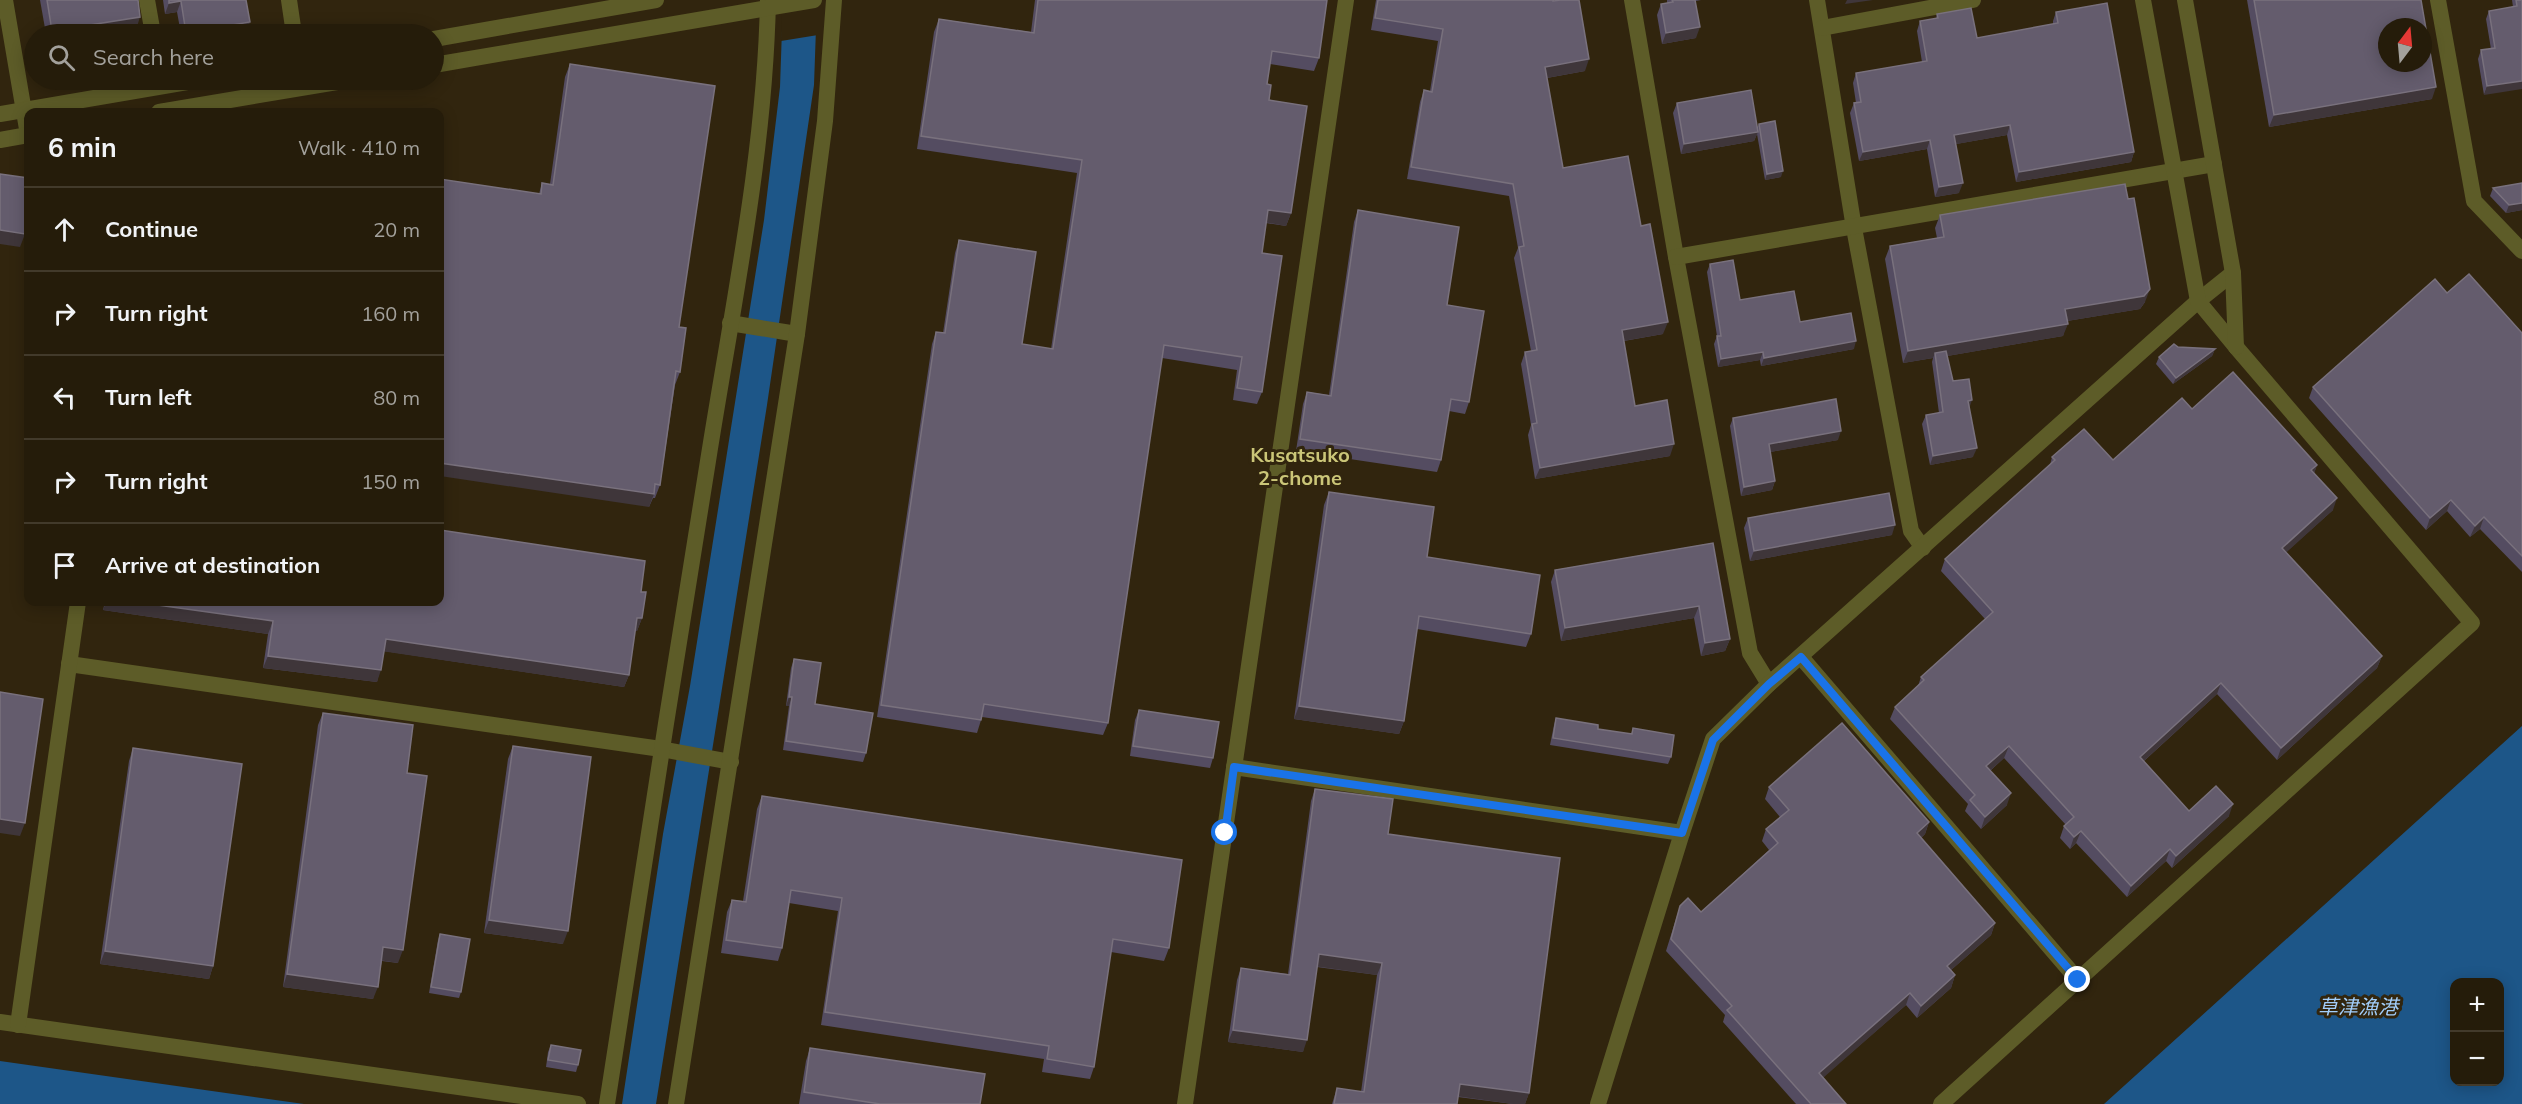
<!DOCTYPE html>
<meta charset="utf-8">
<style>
:root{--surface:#251c0a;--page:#312918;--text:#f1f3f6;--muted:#a3a19c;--line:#423a2b}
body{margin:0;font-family:Mulish,"Noto Sans JP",sans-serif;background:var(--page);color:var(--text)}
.controls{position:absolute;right:18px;bottom:18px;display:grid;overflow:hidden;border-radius:12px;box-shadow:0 3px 15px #0003}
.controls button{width:54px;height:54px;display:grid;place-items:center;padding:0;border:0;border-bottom:2px solid var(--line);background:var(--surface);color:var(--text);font:30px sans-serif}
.compass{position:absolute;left:2378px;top:18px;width:54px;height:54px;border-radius:50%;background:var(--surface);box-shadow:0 3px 15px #0003;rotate:16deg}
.stop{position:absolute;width:18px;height:18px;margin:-14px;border:4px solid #1a73e8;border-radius:50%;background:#fff}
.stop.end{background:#1a73e8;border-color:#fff;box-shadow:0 2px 6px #0008}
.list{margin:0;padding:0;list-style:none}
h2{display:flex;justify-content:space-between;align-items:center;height:78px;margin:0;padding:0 24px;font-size:26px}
h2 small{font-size:20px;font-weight:400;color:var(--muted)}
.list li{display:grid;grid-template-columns:39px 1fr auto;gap:18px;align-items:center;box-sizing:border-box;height:84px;padding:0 24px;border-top:2px solid var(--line)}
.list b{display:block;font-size:22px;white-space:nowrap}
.list em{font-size:20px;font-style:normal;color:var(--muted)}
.icon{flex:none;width:33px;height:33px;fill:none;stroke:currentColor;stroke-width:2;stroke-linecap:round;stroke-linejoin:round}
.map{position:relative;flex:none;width:2522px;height:1104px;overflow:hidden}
.search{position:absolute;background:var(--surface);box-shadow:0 3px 15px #0003;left:24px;top:24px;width:420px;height:66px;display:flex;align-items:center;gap:15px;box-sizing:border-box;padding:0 21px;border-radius:33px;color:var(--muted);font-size:22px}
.panel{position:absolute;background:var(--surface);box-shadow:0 3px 15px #0003;left:24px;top:108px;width:420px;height:498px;border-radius:12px}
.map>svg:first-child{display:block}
.water{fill:#1d5688;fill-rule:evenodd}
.pier{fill:#31250e}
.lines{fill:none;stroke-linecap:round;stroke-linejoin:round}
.minor{stroke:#5d5c28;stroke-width:16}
.tertiary{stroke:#5d5c28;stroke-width:16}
.wall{fill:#544c61}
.shaded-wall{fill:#3f363a}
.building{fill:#645c6d;stroke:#79717d;stroke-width:1.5;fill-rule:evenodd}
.route{stroke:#1a73e8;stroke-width:8}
.labels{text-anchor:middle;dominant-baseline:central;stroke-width:6;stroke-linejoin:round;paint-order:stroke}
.neighbourhood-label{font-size:20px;font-weight:bold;fill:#cbc678;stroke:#31250e}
.water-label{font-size:20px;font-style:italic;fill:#a2cefb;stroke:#31250e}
</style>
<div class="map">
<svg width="2522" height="1104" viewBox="0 0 2522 1104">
<rect width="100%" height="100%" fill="#31250e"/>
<g class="water">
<polygon points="783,0 817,0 814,85 767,405 656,1104 622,1104 663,834 690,686 764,220 780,87"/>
<path d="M2522,726V1104H2104ZM2454,982H2500V1082H2454Z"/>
<polygon points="0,1061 304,1104 0,1104"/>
</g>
<polygon class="pier" points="782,0 818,0 818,35 781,41"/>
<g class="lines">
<g class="minor">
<polyline points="147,0 153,34"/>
<polyline points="1632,0 1676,257 1750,653 1769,684"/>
<polyline points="1817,0 1854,228 1911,531 1923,548"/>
<polyline points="2438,0 2474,201 2522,251"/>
<polyline points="1822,28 1973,0"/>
<polyline points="1676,257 2214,164"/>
<polyline points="730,323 797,334"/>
<polyline points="1801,657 2078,980"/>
<polyline points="69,664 661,749 731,762"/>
<path d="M607,1104C640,890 673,675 708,461C732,308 765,155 768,0"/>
<polyline points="676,1104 797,334 825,121 834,0"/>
<polyline points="1598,1104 1682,833 1713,739 1769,684 2198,301 2233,273"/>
<polyline points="1941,1104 2472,623 2236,347"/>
</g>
<g class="tertiary">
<polyline points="5,0 28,135"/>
<polyline points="289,0 294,34"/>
<polyline points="2143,0 2198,301 2236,347"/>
<polyline points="2185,0 2233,273 2236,347"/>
<polyline points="434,39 656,0"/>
<polyline points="434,65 814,0"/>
<polyline points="159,112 349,80"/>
<polyline points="0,114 199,80"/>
<polyline points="0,140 28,135"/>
<polyline points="1234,767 1682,833"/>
<polyline points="0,1022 578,1104"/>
<polyline points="18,1025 78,602"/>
<polyline points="1185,1104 1346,0"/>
</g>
</g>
<g class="wall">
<polygon points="40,0 138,0 136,30 105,34 46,34"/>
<polygon points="163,0 247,0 246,0 246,34 181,34 177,12 165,14"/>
<polygon points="1035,0 1327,0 1319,58 1314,71 1270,64 1267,84 1269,100 1291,213 1286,226 1266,223 1262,253 1262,392 1257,404 1233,400 1237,370 1162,358 1108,723 1103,735 982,717 977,733 877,717 932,344 936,332 943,333 955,253 959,240 1022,344 1051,349 1077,173 917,149 934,32 939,19 1031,32"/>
<polygon points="1376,0 1553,0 1585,71 1547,78 1563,168 1641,226 1663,334 1624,341 1635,406 1670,456 1535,479 1528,435 1531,425 1521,364 1525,352 1531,351 1514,258 1518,248 1509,196 1407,179 1420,102 1424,90 1430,91 1438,41 1371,30"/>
<polygon points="1667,0 1701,0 1696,1 1696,38 1662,44 1657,15 1661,4 1667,3"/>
<polygon points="2247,0 2421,0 2432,99 2269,127"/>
<polygon points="2512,0 2522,0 2484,95 2478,59 2481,50 2491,49 2486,19 2489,11 2513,7"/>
<polygon points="2056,12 2134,152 2131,162 2016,182 2007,135 1956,144 1959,193 1935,197 1927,149 1859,161 1850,113 1854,103 1856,103 1853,83 1856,73 1922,62 1917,31 1920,21 1936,19 1937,14 1977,38 2053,24 2053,21"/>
<polygon points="570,64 679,327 680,372 675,385 660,485 655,498 653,498 649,507 539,194 542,183 550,184 565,77"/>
<polygon points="1677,103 1757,128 1759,124 1781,177 1765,180 1757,134 1754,141 1681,154 1673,113"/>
<polygon points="2522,183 2522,210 2506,213 2490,196 2493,188"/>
<polygon points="1358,210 1447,305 1469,402 1465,414 1449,411 1441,460 1437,472 1296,451 1303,404 1307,392 1329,395 1354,222"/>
<polygon points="1940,215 2145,302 2140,309 2067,321 2063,336 1947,356 1953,381 1969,409 1973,457 1930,465 1922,424 1926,415 1939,413 1932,362 1933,358 1903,363 1885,259 1890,246 1937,238 1935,228"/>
<polygon points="1710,264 1740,300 1800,322 1854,349 1761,366 1760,360 1718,367 1714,344 1717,336 1707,272"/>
<polygon points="2447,293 2522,333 2522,572 2480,529 2470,537 2447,511 2426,530 2309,398 2313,387"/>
<polygon points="2178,347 2215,349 2212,356 2173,384 2156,364 2159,357"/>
<polygon points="2192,409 2317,465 2314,473 2333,510 2286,552 2382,656 2377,668 2277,760 2217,694 2144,761 2189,811 2229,816 2172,868 2166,861 2127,897 2076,843 2070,849 2060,838 2064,826 2066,825 2004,758 1990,771 2007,805 1981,829 1965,811 1968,804 1890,719 1895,707 1918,686 1921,677 1985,619 1941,571 1945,559 2050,465 2052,457 2113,460"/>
<polygon points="1733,418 1838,440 1770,452 1775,481 1772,490 1741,496 1730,426"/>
<polygon points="1329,492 1427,557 1531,634 1526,647 1417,629 1404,721 1399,734 1294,719 1324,505"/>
<polygon points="1748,518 1892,535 1750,561 1744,528"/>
<polygon points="1713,543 1730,639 1725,651 1701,656 1694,618 1561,641 1551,582 1555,570"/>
<polygon points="641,592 642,618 637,631 635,631 629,675 624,687 384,651 377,682 263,668 268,634 103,610 105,602 440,602"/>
<polygon points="794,659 815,704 866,753 863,762 783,750 789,706 786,706 791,668"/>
<polygon points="1139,710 1213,758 1210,768 1130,756 1135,720"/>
<polygon points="323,713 407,773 398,963 382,961 373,999 283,987 318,725"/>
<polygon points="1556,718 1598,729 1631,734 1633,728 1671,757 1668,764 1550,745 1554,725"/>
<polygon points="513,746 563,944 484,933 508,759"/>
<polygon points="133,748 213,966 209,979 100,964 129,761"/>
<polygon points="1769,787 1929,822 1925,834 1921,838 1995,923 1991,935 1951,970 1955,975 1951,988 1917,1018 1906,1005 1823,1077 1846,1104 1796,1104 1723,1022 1725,1015 1666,951 1680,906 1701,912 1769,850 1762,841 1766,829 1780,817 1765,799"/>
<polygon points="1315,789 1388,834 1529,1093 1525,1104 1513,1104 1458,1097 1457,1104 1332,1104 1337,1088 1361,1092 1377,975 1317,967 1303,1052 1228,1042 1237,980 1241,968 1288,974 1311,801"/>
<polygon points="762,796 1169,948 1164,961 1111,952 1094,1067 1090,1079 1042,1072 1044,1059 821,1025 838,911 789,903 782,948 778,961 721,953 727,912 732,900 743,901 757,809"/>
<polygon points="440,934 461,992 459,998 429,993 438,940"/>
<polygon points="551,1045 578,1065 576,1072 546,1067 548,1052"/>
<polygon points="810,1048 980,1104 799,1104 806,1061"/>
</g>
<g class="shaded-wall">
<polygon points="1847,0 1873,0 1845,4"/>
<polygon points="181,1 177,12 165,14 169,3"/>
<polygon points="140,17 136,30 105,34 51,34 52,31"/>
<polygon points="250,22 246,34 186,34 186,33"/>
<polygon points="1700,27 1696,38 1662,44 1666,33"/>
<polygon points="1589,59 1585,71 1541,79 1545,67"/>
<polygon points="2522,81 2522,89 2484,95 2487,86"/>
<polygon points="2436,87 2432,99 2269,127 2274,115"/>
<polygon points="2010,125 2007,135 1951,145 1954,135"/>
<polygon points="1758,132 1754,141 1681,154 1684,144"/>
<polygon points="1930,140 1927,149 1859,161 1863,152"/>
<polygon points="2134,152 2131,162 2016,182 2019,172"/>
<polygon points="1783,171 1781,177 1765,180 1767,174"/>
<polygon points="1963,183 1959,193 1935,197 1939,187"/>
<polygon points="2522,203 2522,210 2506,213 2509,205"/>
<polygon points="1268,210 1291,213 1286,226 1264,222"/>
<polygon points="0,230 25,234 20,247 0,244"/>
<polygon points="2150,289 2145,302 2140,309 2061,322 2065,309"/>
<polygon points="1668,322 1663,334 1617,342 1622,330"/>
<polygon points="2068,324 2063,336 1936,358 1935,353 1933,358 1903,363 1908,351"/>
<polygon points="1856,341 1854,349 1761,366 1764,358"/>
<polygon points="2215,349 2212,356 2173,384 2176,378"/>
<polygon points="1763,352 1760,360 1718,367 1721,359"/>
<polygon points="1972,400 1969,409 1968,401"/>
<polygon points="1841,431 1838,440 1765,453 1769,444"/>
<polygon points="1674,444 1670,456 1535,479 1540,468"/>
<polygon points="1977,448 1973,457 1930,465 1933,456"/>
<polygon points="440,463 654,494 649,507 440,476"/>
<polygon points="2317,465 2313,477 2311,470"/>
<polygon points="1775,481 1772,490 1741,496 1744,487"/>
<polygon points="2337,498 2333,510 2278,560 2282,548"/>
<polygon points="2451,500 2447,511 2426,530 2430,518"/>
<polygon points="2484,517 2480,529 2470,537 2475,526"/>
<polygon points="1895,525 1892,535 1750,561 1754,551"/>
<polygon points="106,602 136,602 273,621 268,634 103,610"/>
<polygon points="1699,606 1694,618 1561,641 1565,628"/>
<polygon points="637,618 642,618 637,631 632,630"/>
<polygon points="386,639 629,675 624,687 381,651"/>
<polygon points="1730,639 1725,651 1701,656 1705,643"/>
<polygon points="268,656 381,670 377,682 263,668"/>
<polygon points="2382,656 2377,668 2277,760 2281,748"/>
<polygon points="2221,683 2217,694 2135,769 2140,757"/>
<polygon points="789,697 792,697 789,706 786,706"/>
<polygon points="1299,706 1404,721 1399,734 1294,719"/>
<polygon points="2009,746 2004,758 1982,778 1986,766"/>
<polygon points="2011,793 2007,805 1981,829 1985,817"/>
<polygon points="2233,804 2229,816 2172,868 2176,856"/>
<polygon points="0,819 25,823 20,836 0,833"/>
<polygon points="1929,822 1925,834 1912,845 1917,833"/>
<polygon points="2081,831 2076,843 2070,849 2074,837"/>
<polygon points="2170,849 2166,861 2127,897 2131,886"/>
<polygon points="489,920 568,931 563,944 484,933"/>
<polygon points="1995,923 1991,935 1942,978 1947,966"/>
<polygon points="383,947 403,950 398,963 379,960"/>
<polygon points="105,951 213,966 209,979 100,964"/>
<polygon points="1319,954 1382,963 1377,975 1314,966"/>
<polygon points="287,974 378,987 373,999 283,987"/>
<polygon points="1955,975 1951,988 1917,1018 1921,1006"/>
<polygon points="1910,993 1906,1005 1815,1085 1819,1073"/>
<polygon points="1233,1030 1307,1040 1303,1052 1228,1042"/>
<polygon points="1460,1084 1529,1093 1525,1104 1513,1104 1456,1096"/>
</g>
<g class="building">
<polygon points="47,0 138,0 140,17 52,31"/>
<polygon points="169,0 246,0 250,22 186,33 181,1 169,3"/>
<polygon points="1038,0 1327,0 1319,58 1272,51 1267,84 1271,85 1269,100 1307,106 1291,213 1268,210 1262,253 1282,256 1262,392 1237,388 1242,357 1164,345 1108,723 984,704 981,720 881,705 936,332 945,333 959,240 1036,252 1022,344 1053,349 1082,160 921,136 939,19 1034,33"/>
<polygon points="1378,0 1553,0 1553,1 1561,0 1579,0 1589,59 1545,67 1563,168 1628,156 1641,226 1650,224 1668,322 1622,330 1635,406 1667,400 1674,444 1540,468 1532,424 1537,423 1525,352 1537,350 1519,247 1524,246 1513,184 1411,167 1424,90 1432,92 1443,29 1375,18"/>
<polygon points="1672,0 1695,0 1700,27 1666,33 1661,4 1673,2"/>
<path d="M2254,0H2421L2436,87L2274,115ZM2387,27H2423V63H2387Z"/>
<polygon points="2516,0 2522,0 2522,81 2487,86 2481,50 2495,48 2489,11 2517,6"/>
<polygon points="2107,3 2134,152 2019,172 2010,125 1954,135 1963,183 1939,187 1930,140 1863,152 1854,103 1861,102 1856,73 1927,61 1920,21 1938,18 1937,14 1971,8 1977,38 2058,23 2056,12"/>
<polygon points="570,64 715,86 679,327 686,328 680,372 676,371 660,485 655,484 654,494 440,463 440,179 541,194 542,183 553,185"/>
<polygon points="1751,90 1758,132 1684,144 1677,103"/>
<polygon points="1775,121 1783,171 1767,174 1759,124"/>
<polygon points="0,174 28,178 28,210 25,234 0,230"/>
<polygon points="2522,183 2522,203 2509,205 2493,188"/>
<polygon points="2125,184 2128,199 2134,198 2150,289 2144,296 2065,309 2068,324 1908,351 1890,246 1944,237 1940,215"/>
<polygon points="1358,210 1459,227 1447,305 1484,311 1469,402 1451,399 1441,460 1300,439 1307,392 1331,396"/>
<polygon points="1733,260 1740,300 1794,291 1800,322 1851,313 1856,341 1764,358 1763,352 1721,359 1717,336 1721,336 1710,264"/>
<polygon points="2469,274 2522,333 2522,556 2484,517 2475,526 2451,500 2430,518 2313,387 2435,279 2447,293"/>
<polygon points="2174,344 2178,347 2215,349 2176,378 2159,357"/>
<polygon points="1946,351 1953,381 1969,379 1972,400 1968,401 1977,448 1933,456 1926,415 1943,412 1935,353"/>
<polygon points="2233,372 2317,465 2311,470 2337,498 2282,548 2382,656 2281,748 2221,683 2140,757 2189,811 2216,786 2233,804 2176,856 2170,849 2131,886 2081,831 2074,837 2064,826 2074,817 2009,746 1986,766 2011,793 1985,817 1970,800 1975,795 1895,707 1924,680 1921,677 1993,612 1945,559 2055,460 2052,457 2084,429 2113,460 2182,398 2192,409"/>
<polygon points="1836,399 1841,431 1769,444 1775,481 1744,487 1733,418"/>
<polygon points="1329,492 1434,507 1427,557 1540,575 1531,634 1419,616 1404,721 1299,706"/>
<polygon points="1889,493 1895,525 1754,551 1748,518"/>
<polygon points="440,530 645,561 641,592 646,592 642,618 637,618 629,675 386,639 381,670 268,656 273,621 136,602 440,602"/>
<polygon points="1713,543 1730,639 1705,643 1699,606 1565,628 1555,570"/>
<polygon points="794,659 821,663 815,704 873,713 866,753 786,741 792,697 789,697"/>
<polygon points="0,692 43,699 25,823 0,819"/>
<polygon points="1139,710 1219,722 1213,758 1133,746"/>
<polygon points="323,713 413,725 407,773 427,776 403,950 383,947 378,987 287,974"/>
<polygon points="1556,718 1598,725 1598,729 1632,734 1633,728 1674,735 1671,757 1553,738"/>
<polygon points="1842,723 1929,822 1917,833 1995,923 1947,966 1955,975 1921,1006 1910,993 1819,1073 1846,1104 1811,1104 1727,1010 1732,1006 1671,939 1680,906 1688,898 1701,912 1778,843 1766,829 1789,810 1769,787"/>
<polygon points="513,746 591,757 568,931 489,920"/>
<polygon points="133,748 242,764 213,966 105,951"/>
<polygon points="1315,789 1393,799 1388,834 1560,858 1529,1093 1460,1084 1457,1104 1334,1104 1337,1088 1364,1092 1382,963 1319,954 1307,1040 1233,1030 1241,968 1290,975"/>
<polygon points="762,796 1182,860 1169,948 1113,939 1094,1067 1047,1059 1049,1046 825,1012 842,898 791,890 782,948 726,940 732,900 746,902"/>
<polygon points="440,934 470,939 461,992 431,987"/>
<polygon points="551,1045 581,1050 578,1065 548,1060"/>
<polygon points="810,1048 985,1074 980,1104 880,1104 804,1092"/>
</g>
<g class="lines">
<polyline class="route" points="1225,833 1234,767 1682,833 1713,740 1769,684 1801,657 2078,980"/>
</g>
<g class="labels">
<g class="neighbourhood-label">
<text x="1300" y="454">Kusatsuko<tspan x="1300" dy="23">2-chome</tspan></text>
</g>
<g class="water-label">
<text x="2358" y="1006">草津漁港</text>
</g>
</g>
</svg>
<div class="controls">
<button>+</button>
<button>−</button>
</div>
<svg class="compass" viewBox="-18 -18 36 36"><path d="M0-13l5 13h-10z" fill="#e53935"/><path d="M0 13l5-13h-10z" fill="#a3a19c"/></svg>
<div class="stop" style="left:1225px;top:833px"></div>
<div class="stop end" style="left:2078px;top:980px"></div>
<div class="search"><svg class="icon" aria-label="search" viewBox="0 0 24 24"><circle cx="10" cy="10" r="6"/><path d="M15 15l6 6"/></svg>Search here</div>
<section class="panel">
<h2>6 min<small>Walk · 410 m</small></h2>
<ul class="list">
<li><svg class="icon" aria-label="ahead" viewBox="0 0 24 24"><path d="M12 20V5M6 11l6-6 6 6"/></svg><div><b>Continue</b></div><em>20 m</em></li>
<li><svg class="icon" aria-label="right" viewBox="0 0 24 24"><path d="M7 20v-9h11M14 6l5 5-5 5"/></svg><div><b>Turn right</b></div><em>160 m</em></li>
<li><svg class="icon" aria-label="left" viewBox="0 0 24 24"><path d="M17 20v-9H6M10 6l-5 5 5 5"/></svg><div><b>Turn left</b></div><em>80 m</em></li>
<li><svg class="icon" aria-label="right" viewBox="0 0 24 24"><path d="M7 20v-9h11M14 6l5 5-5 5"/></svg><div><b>Turn right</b></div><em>150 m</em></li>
<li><svg class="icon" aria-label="arrive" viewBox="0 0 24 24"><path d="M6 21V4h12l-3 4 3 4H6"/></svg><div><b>Arrive at destination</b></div></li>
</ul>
</section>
</div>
